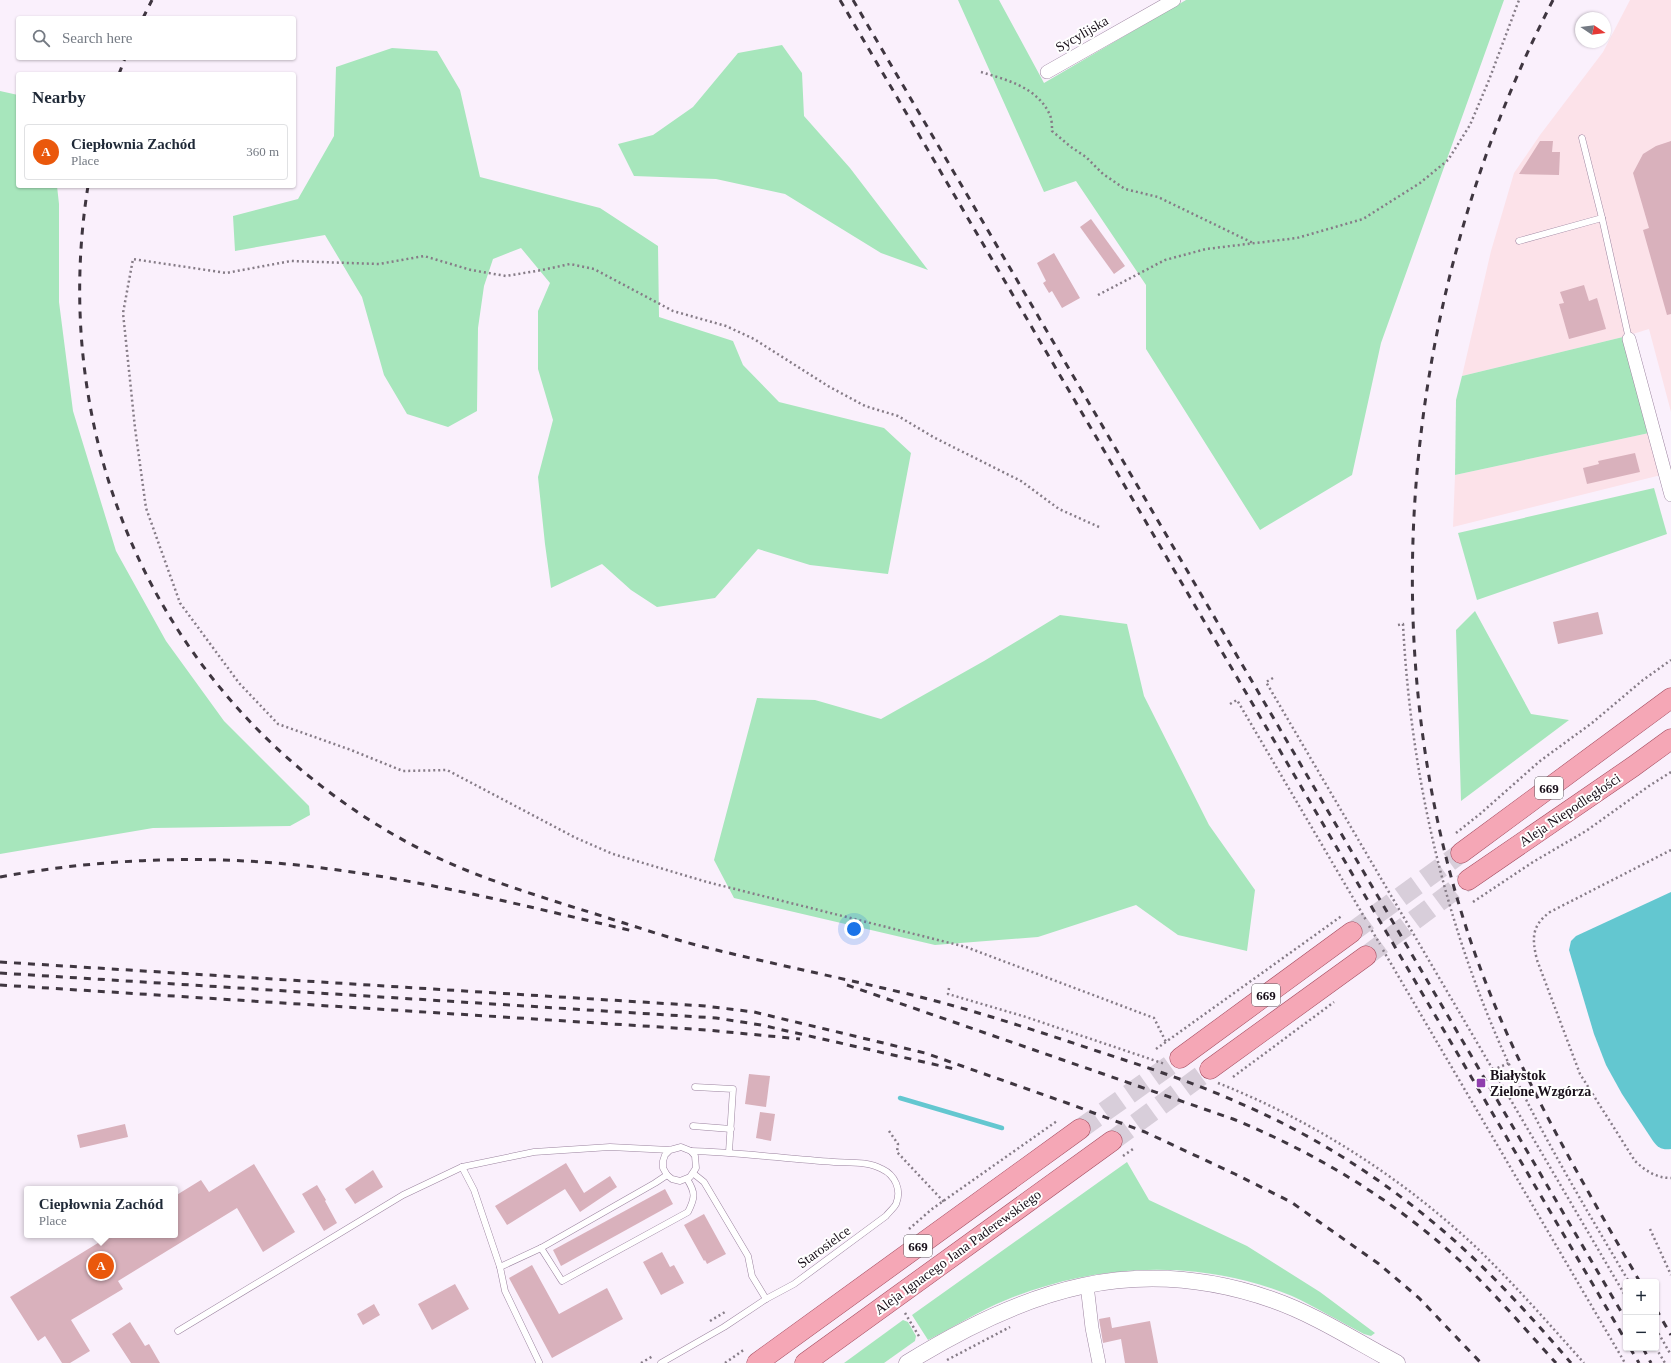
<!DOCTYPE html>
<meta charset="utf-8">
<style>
:root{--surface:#fff;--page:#f2f2f3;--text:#1f2937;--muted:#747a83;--line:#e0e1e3;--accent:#ea580c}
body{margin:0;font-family:"Times New Roman",serif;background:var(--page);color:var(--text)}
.controls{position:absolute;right:12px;bottom:12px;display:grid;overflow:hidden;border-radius:4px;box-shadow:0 1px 3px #0004}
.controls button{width:36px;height:36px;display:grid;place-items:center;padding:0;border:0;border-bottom:1px solid var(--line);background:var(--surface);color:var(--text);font:20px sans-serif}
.compass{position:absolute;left:1575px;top:12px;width:36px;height:36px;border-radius:50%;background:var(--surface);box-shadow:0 1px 3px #0004;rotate:103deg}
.you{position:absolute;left:854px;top:929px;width:14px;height:14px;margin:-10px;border:3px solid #fff;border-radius:50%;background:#1a73e8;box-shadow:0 0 0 6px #1a73e833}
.badge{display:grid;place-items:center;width:26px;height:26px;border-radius:50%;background:var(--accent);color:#fff;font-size:13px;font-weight:700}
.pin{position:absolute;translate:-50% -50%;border:2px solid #fff;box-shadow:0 1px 4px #0006}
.popup{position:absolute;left:24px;top:1186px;width:154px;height:52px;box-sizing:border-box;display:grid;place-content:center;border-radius:4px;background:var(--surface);filter:drop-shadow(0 1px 3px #0005);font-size:13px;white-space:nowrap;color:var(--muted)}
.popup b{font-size:15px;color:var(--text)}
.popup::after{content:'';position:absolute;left:50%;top:100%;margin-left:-8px;border:8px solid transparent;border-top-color:var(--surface)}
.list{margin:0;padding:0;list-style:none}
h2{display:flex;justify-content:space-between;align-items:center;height:52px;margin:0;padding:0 16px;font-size:17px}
h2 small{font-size:13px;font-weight:400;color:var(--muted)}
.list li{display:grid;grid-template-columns:26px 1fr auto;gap:12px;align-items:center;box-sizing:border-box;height:56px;margin:0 8px 8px;padding:0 8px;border:1px solid var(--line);border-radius:4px}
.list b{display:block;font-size:15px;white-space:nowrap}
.list p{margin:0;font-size:13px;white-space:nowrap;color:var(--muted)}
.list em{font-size:13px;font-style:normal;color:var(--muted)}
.icon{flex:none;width:22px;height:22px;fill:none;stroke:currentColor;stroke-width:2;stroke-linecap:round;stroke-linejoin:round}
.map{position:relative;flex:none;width:1671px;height:1363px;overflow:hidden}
.search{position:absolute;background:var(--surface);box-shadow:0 1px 3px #0004;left:16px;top:16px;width:280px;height:44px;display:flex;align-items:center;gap:10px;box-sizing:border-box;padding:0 14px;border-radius:4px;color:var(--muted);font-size:15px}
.panel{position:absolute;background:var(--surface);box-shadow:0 1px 3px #0004;left:16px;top:72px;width:280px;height:116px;border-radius:4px}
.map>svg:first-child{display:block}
.commercial{fill:#fce2e9}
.green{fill:#a7e6bc}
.water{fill:#63c7d0}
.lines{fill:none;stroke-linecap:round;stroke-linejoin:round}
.stream{stroke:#63c7d0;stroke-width:4.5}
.building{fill:#d9b1bc}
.primary-tunnel{stroke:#d8ceda;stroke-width:20;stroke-dasharray:20 10;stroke-linecap:butt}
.service-casing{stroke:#9b839f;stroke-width:7}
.minor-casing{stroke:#9b839f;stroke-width:14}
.tertiary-casing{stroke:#9b839f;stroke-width:17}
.primary-casing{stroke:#a34c60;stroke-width:21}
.path{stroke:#867c87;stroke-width:2.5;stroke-dasharray:2 3;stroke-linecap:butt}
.service{stroke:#fff;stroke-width:6}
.minor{stroke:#fff;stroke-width:13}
.tertiary{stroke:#fff;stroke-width:16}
.primary{stroke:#f5a7b6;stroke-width:20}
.rail{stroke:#3f3640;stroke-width:3;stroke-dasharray:7 7;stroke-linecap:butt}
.poi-dot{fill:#903fae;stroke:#fff;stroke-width:1.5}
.labels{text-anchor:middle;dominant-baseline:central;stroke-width:4;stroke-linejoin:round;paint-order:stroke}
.shield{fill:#fff;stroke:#5e585f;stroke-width:1}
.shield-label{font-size:13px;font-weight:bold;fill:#19101a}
.street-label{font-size:14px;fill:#19101a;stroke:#fff}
.poi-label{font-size:14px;font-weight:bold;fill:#19101a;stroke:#fff;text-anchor:start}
</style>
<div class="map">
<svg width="1671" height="1363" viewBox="0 0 1671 1363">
<rect width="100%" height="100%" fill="#faf0fc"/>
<g class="commercial">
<polygon points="1630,0 1671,0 1671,412 1649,329 1623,337 1462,376 1491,251 1514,173 1540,135 1603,52"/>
<polygon points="1649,433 1661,475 1453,527 1455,475"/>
</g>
<g class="green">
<polygon points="958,0 999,0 1044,83 1186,0 1504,0 1381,343 1352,475 1260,530 1146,349 1146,285 1076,181 1044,192"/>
<polygon points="782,45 802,73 804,116 850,168 928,270 881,253 785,194 716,179 634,176 618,144 653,135 693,107 738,53"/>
<polygon points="392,48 437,51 460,90 480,177 600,208 658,246 659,317 733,341 743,365 779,402 884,428 911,453 888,574 810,565 758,549 715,598 657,607 631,590 602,564 551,588 545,544 538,477 553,420 538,369 538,311 550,283 521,248 493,259 484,286 478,328 477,411 448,427 407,414 384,375 362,297 325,235 235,251 233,216 298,199 334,136 336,67"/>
<polygon points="0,91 18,95 18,186 57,186 59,204 59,302 73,411 116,551 166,641 224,721 309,806 310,815 290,826 153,828 0,854"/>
<polygon points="1623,337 1649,433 1455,475 1456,400 1462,376"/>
<polygon points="1654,488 1667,534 1477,600 1458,533"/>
<polygon points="1475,611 1531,714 1569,720 1461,801 1456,630"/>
<polygon points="1060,615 1127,624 1144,696 1209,825 1255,890 1247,951 1178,935 1136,905 1038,937 935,945 734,898 714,860 757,698 815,700 881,719 984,661"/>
<path d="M1127,1162L1149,1200L1247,1246L1320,1292L1375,1333L1371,1336L1364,1334C1340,1322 1316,1307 1292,1296C1200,1258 1096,1263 1006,1300C979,1311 954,1327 928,1340L912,1315Z"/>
<polygon points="903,1320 908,1322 916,1336 915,1341 884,1363 844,1363"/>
</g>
<path class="water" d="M1671,892V1149C1662,1150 1658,1148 1653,1141L1622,1094L1606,1065L1594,1034L1569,950L1571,941L1576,936Z"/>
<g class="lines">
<polyline class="stream" points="900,1098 1002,1128"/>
</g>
<g class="building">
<polygon points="1540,141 1553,141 1552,152 1560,152 1559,175 1519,174"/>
<polygon points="1671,141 1671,314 1667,315 1643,230 1649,228 1633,173 1643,154 1656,146"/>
<polygon points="1091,219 1125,266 1114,274 1080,227"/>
<polygon points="1054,253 1080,298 1062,308 1052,291 1049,293 1043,283 1046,281 1037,263"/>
<polygon points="1584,285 1589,301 1597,298 1606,329 1569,339 1559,304 1564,303 1560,292"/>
<polygon points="1635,453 1640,472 1587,484 1583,468 1599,464 1598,461"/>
<polygon points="1598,612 1603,634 1558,644 1553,622"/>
<polygon points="749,1074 770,1076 766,1107 745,1104"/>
<polygon points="760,1112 775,1114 771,1141 756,1138"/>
<polygon points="125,1124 128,1137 80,1148 77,1135"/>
<polygon points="566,1163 584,1193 610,1176 617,1187 580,1212 565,1189 507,1225 495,1206"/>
<polygon points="254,1164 295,1232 263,1252 237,1208 118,1281 123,1289 71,1320 90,1351 70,1363 62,1363 45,1336 38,1341 10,1297 111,1235 175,1235 175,1196 201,1180 209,1192"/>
<polygon points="373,1170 383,1187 355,1204 345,1189"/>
<polygon points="317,1185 326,1200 325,1201 337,1223 324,1231 302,1194"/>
<polygon points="665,1189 673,1204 561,1266 553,1250"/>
<polygon points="704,1214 726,1254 707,1264 705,1260 704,1261 684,1225"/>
<polygon points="662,1252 670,1267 674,1265 684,1283 661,1295 643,1262"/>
<polygon points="532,1265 559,1314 607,1288 623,1319 552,1358 509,1278"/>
<polygon points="455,1284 469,1309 432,1330 418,1304"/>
<polygon points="374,1304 380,1315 363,1325 357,1314"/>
<polygon points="1110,1317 1112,1328 1150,1321 1158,1363 1125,1363 1121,1339 1103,1343 1099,1319"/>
<polygon points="130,1322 145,1346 149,1344 160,1363 131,1363 112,1334"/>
</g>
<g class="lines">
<g class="primary-tunnel">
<polyline points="1352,932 1461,853"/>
<polyline points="1366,956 1468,880"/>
<polyline points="1080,1129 1180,1058"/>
<polyline points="1112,1141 1210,1069"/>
</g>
<defs>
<g id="service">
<polyline points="1582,138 1602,218 1629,339"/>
<polyline points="1519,241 1602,218"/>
<polyline points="695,1087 733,1089 729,1152"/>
<polyline points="693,1126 731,1129"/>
<polyline points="462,1167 474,1190 500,1267 505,1291 539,1362"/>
<polyline points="694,1174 704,1182 748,1256 752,1276 766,1299"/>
<path d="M541,1248L562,1281L688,1212C695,1198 696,1193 687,1179"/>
<polyline points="500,1267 541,1248 655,1183 667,1175"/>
<polyline points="178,1331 403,1195 462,1167 534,1152 610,1147 670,1150 681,1147 691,1151 695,1156 696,1168 690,1177 680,1181 672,1179 667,1175 663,1168 663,1161 665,1155 670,1150"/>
<path d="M661,1363L724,1327L766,1299L794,1284L886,1216C889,1212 894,1208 896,1204C902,1190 895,1175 882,1169C868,1161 849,1163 834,1162C786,1159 739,1152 691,1151"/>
</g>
<g id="minor">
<polyline points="1047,72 1174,0"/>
<polyline points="1629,339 1671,495"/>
<polyline points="1087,1285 1092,1328 1099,1363"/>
</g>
<path id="tertiary" d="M907,1363C1026,1289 1136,1252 1273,1300C1316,1315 1357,1342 1397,1363"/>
<g id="primary">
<polyline points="1461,853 1671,698"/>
<polyline points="1468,880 1634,766 1671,739"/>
<polyline points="1180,1058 1352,932"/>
<polyline points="1210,1069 1366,956"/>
<polyline points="757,1363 1080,1129"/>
<polyline points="805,1363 1112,1141"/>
</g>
</defs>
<use href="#service" class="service-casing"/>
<use href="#minor" class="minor-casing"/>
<use href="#tertiary" class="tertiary-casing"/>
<use href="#primary" class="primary-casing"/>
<g class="path">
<path d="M981,72C1007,80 1036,87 1049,113C1052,118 1052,126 1052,131L1071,147L1086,157L1103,174L1125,189L1158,197L1253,243"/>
<polyline points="1098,295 1165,260 1206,249 1297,238 1363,219 1420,183 1448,160 1470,125 1489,80 1519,0"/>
<polyline points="1099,527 1059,509 1021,481 935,438 898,416 865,406 828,386 754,339 726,326 673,311 594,269 570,264 542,270 506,276 471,270 424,256 379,264 291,261 226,273 133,259 123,313 135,428 146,508 180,603 239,683 278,724 351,750 403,771 447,770 576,838 613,854 707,882 966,947 1154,1018 1166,1042"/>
<path d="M1398,625L1403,624C1411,781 1447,933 1514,1075C1548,1146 1589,1214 1629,1282"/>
<polyline points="1273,678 1266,682 1626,1297"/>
<polyline points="1230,704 1237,700 1366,920"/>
<polyline points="1456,833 1480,814 1540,761 1592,723 1643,680 1671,660"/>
<path d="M1671,850L1550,912C1531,926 1532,939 1537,960L1580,1074L1635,1161C1646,1171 1656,1178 1671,1178"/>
<polyline points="1473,902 1533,862 1586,831 1649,786 1671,772"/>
<polyline points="1369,926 1380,944"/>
<polyline points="1383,950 1625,1363"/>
<polyline points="949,988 948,994 1026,1017 1165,1064"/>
<polyline points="1156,1049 1343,915"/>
<polyline points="1493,1070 1509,1063"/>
<polyline points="1233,1077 1334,1002"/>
<path d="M1218,1083C1314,1121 1404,1179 1479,1250C1516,1286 1550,1325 1584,1363"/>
<polyline points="889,1131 898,1144 897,1152 944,1202"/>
<polyline points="1123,1156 1133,1149"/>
<polyline points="909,1229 932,1209 1057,1121"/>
<polyline points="1650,1229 1671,1275"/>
<polyline points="905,1313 920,1338"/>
<polyline points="710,1321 725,1312"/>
<polyline points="1656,1329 1671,1355"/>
<polyline points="1656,1348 1665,1363"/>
<polyline points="947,1360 1010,1327"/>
<polyline points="641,1363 653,1356"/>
<polyline points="725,1363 745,1349"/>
</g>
<use href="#service" class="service"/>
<use href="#minor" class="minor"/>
<use href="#tertiary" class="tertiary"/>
<use href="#primary" class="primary"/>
<g class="rail">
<polyline points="840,0 1626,1341"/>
<polyline points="853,0 1626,1320"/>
<path d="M1553,0C1403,292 1365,651 1478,962C1519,1075 1580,1178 1640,1282"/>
<polyline points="143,18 152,0"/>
<polyline points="119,74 125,58"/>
<path d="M88,186C68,311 84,438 136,553C194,681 296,785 420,849C470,875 523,891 576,908C616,920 656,934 696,945C764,962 832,976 900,992C968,1008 1034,1030 1100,1052C1146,1067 1192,1082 1237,1102C1317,1136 1391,1184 1456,1242C1497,1279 1535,1321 1571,1363"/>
<path d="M0,877C108,857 222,854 330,869C433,882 533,908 633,931"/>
<polyline points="0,962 705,1006 754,1012 925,1053 1067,1103 1145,1132 1235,1174 1291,1202 1379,1264 1419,1298 1481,1363"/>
<polyline points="0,973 716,1018 761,1025 959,1070"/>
<polyline points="0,985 707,1030 800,1039"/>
<path d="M847,985L1233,1119C1316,1153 1392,1199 1458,1259C1493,1291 1524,1328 1556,1363"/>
<polyline points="1656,1309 1671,1335"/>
<polyline points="1630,1348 1639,1363"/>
<polyline points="1643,1348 1651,1363"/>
</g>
</g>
<rect class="poi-dot" x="1476" y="1078" width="10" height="10" rx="2"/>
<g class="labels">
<g class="shield">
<rect x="1535" y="777" width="28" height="22" rx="3"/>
<rect x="1252" y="984" width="28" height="22" rx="3"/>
<rect x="904" y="1235" width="28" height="22" rx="3"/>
</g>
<g class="shield-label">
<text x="1549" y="788">669</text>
<text x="1266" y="995">669</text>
<text x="918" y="1246">669</text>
</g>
<g class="street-label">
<text transform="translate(1082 34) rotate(-30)">Sycylijska</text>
<text transform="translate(1570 810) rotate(-34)">Aleja Niepodległości</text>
<text transform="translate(824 1247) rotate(-36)">Starosielce</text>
<text transform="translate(958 1252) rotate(-36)">Aleja Ignacego Jana Paderewskiego</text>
</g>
<g class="poi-label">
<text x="1490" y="1075">Białystok<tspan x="1490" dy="16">Zielone Wzgórza</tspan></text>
</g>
</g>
</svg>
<div class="controls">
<button>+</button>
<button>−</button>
</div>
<svg class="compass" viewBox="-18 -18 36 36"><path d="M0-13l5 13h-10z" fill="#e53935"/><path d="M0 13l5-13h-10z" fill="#747a83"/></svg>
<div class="you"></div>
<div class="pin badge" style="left:101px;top:1266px">A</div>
<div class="popup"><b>Ciepłownia Zachód</b>Place</div>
<div class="search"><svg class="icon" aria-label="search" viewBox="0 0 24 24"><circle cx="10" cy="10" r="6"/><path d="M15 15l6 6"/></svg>Search here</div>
<section class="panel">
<h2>Nearby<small></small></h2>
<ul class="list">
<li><span class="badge">A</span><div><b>Ciepłownia Zachód</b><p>Place</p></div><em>360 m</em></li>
</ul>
</section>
</div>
